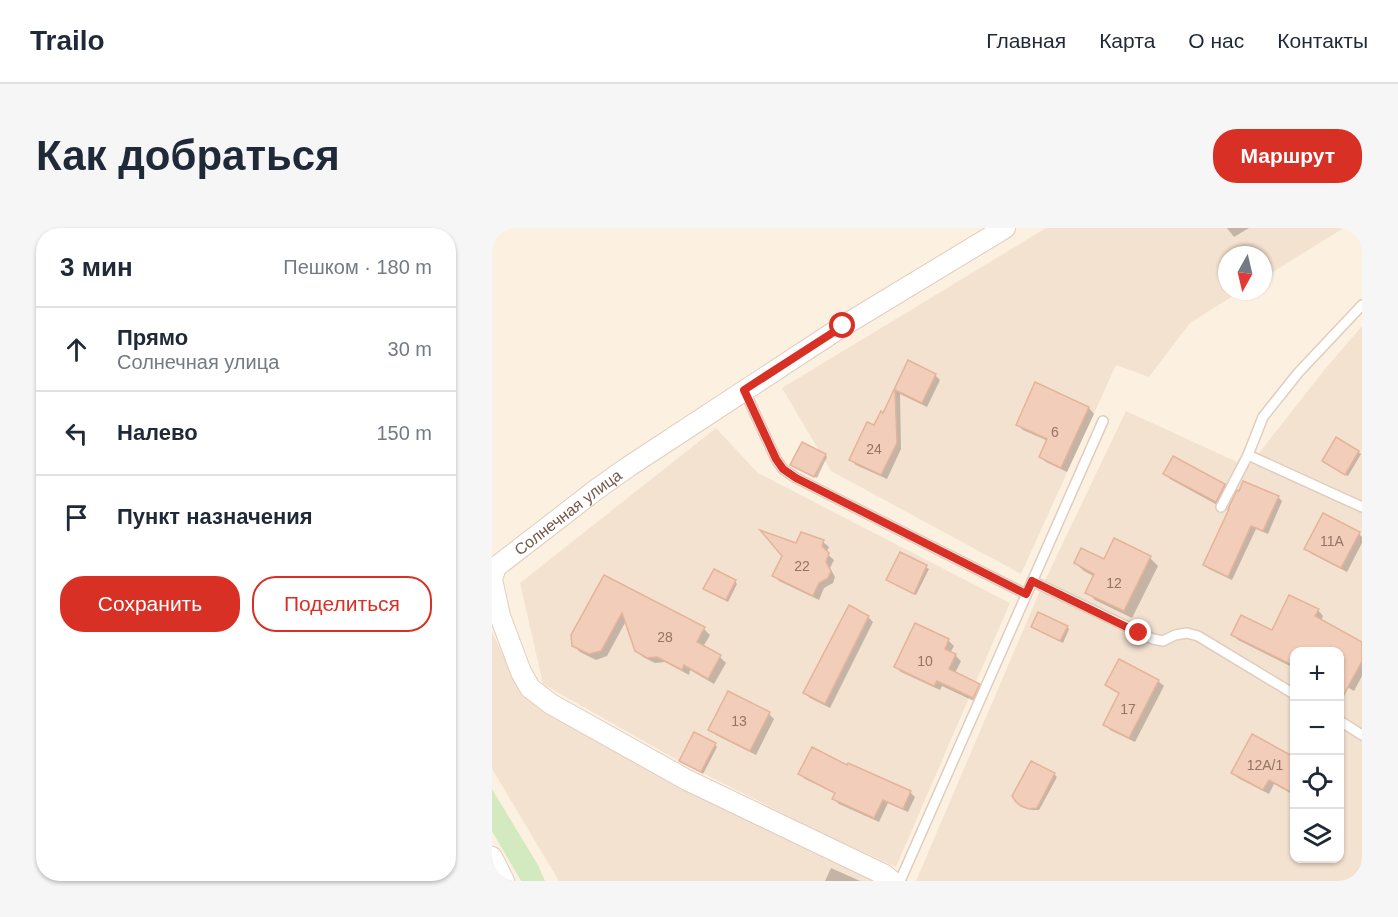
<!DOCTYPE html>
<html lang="ru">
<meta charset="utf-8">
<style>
:root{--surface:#fff;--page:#f6f6f7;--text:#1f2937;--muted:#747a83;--line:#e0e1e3;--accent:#d93025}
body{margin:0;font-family:Arial,sans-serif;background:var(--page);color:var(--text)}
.controls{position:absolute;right:18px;bottom:18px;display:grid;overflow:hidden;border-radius:12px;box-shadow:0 2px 4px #0004}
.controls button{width:54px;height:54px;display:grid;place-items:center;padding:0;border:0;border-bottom:2px solid var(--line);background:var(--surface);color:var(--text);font:30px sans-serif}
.compass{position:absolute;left:726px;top:18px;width:54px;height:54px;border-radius:50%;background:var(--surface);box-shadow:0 2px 4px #0004;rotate:188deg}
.stop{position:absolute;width:18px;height:18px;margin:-14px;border:4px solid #d93025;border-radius:50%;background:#fff}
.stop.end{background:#d93025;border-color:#fff;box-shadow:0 2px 6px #0008}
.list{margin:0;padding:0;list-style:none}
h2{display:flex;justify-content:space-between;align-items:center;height:78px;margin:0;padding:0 24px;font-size:26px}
h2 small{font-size:20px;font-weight:400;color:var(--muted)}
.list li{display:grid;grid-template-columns:39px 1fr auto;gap:18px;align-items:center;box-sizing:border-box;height:84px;padding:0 24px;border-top:2px solid var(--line)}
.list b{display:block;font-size:22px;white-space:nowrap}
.list p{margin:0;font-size:20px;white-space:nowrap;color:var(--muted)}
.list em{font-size:20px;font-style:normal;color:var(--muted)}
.actions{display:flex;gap:12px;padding:18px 24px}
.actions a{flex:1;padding:14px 0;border:2px solid var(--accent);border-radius:24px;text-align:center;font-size:21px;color:var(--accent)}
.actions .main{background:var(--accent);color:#fff}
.icon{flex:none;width:33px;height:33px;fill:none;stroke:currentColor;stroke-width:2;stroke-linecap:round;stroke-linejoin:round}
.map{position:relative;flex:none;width:870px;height:653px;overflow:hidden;border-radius:24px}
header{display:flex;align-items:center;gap:36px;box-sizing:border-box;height:84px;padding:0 30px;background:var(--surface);border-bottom:2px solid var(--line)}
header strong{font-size:28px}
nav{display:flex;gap:33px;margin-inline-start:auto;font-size:21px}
.intro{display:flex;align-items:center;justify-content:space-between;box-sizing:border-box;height:144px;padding:0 36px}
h1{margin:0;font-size:42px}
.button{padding:15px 27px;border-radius:24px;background:var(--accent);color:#fff;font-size:21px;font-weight:700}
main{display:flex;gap:36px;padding:0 36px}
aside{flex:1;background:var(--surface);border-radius:24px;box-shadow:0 2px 4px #0004}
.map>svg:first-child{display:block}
.residential{fill:#f4e2d0;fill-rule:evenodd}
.green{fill:#d3eac0}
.shadow{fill:#0003}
.building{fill:#f2cdb9;stroke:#e5b399;stroke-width:1.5}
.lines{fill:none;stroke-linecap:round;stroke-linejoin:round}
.lane-casing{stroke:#e1cdbd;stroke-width:12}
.street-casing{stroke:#e1cdbd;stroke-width:22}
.lane{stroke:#fff;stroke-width:9}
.street{stroke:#fff;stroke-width:20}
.route{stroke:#d93025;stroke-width:8}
.labels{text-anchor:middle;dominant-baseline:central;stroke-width:5;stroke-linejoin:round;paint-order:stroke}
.number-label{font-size:14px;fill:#947464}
.street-label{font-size:16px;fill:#745648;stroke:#fff5e8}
</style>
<header>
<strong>Trailo</strong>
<nav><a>Главная</a><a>Карта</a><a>О нас</a><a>Контакты</a></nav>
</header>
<div class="intro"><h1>Как добраться</h1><a class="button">Маршрут</a></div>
<main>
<aside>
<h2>3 мин<small>Пешком · 180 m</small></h2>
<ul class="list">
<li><svg class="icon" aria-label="ahead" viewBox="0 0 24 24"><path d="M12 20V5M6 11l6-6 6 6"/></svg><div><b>Прямо</b><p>Солнечная улица</p></div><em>30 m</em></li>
<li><svg class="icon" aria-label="left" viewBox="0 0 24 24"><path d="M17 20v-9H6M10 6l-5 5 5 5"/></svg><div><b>Налево</b></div><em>150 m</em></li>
<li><svg class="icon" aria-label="arrive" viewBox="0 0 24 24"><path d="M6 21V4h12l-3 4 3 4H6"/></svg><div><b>Пункт назначения</b></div></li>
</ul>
<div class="actions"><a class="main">Сохранить</a><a>Поделиться</a></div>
</aside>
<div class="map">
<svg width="870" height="653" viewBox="0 0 870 653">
<rect width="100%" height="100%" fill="#fcf1e1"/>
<g class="residential">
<polygon points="554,0 852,0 771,50 771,27 735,27 735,63 749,63 698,95 657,149 624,137 529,346 339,243 290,160"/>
<path d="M870,98V653H424L547,365L634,183L756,239L833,141ZM802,424H848V630H802Z"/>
<polygon points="224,200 266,245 518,375 404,639 327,604 187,533 51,456 28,355"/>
<polygon points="0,404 29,465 213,569 385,653 67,653 0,541"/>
</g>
<polygon class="green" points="0,561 46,637 53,653 29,653 0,603"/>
<g class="shadow">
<polygon points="735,0 757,0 742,9"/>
<polygon points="416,134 443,147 448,152 435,179 408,166 409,221 395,251 364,237 358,231 392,187"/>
<polygon points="544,156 597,180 602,186 575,244 554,234 548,229 556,213 531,202 525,196"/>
<polygon points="866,224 869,226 856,248 834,235"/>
<polygon points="333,227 335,229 325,250 303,239"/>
<polygon points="682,230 733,257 738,262 729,279 678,251 673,246"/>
<polygon points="786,269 790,273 776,306 764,301 740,352 717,341 712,337"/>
<polygon points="867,306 870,309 870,315 855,344 820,326 814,321"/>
<polygon points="331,314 337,319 334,325 342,332 338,340 343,349 341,355 332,360 327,372 287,353 282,347"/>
<polygon points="409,326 437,341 424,367 396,352"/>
<polygon points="658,330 666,338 640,390 603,372 595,364 603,349 592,343 583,335"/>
<polygon points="113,349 212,401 218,407 211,419 228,429 234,435 222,456 198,442 197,447 173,434 163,435 151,429 144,422 134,393 115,428 104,432 88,424 81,417"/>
<polygon points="243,353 245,356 236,374 215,363"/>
<polygon points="826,382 831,388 829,393 870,416 870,448 862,463 848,455 848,424 802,424 802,440 746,412 741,407 780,404"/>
<polygon points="376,389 381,394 338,480 318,470 313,465"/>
<polygon points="541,399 575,399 577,401 571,415"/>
<polygon points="456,412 462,418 458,425 463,427 469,433 463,445 487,457 492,463 486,475 450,458 448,462 409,444 404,439"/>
<polygon points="666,453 672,458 643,514 618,502 613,496 628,466 620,462 615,457"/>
<polygon points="277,486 282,491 264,527 224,507 218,501"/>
<polygon points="761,508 802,530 802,567 782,556 777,566 746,550 741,544"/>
<polygon points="223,517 225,519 211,546 189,533"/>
<polygon points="308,546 418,564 423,569 416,584 396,575 387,594 347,576 342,571 344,566 313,551"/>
<polygon points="562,546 565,549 547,582 541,582 533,580 525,573"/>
<polygon points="339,640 368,653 369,653 333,653"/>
</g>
<g class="building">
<polygon points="416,132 444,146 430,175 403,162 405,215 389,247 357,232 375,194 382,197 389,183 391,185"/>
<polygon points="543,154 597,179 569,240 547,229 555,211 524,197"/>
<polygon points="844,209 867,223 853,247 830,233"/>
<polygon points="310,214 334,226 322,249 298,237"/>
<polygon points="681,228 733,256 724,274 671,246"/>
<polygon points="751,253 787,268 771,303 759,298 736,349 711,337 737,281 736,281 745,262 747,263"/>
<polygon points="831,285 868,304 849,340 812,321"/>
<polygon points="268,302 304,315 309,304 332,312 330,318 337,325 334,334 339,343 336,350 327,355 321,368 280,348 290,328"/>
<polygon points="622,310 659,328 632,383 593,365 602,346 582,335 589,320 612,331"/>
<polygon points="408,324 435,337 422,366 394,352"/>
<polygon points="222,341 244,352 234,372 211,361"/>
<polygon points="112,347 213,399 205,414 229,427 216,451 192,437 190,442 165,429 155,430 143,423 130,385 109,423 97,426 80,418 79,407"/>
<polygon points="797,367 827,381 823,388 870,414 870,433 848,474 848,423 802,423 802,431 800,437 739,407 749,387 780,402"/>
<polygon points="357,377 377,388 333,476 311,465"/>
<polygon points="546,384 576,398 568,413 539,399"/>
<polygon points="423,395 457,411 453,421 464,426 457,441 488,456 481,470 445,453 442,458 402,439"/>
<polygon points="627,431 667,452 637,510 611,497 627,465 613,457"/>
<polygon points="236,463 278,484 258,523 216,502"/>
<polygon points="202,504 224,515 209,544 187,533"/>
<polygon points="760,506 802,529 802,566 777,552 771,562 739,545"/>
<polygon points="320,519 355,537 356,535 419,563 411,581 391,572 382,590 340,571 343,565 306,546"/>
<polygon points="539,533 563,545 545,580 537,581 529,578 524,574 520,568"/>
</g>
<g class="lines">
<defs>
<g id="lane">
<polyline points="252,162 284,231 291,241 304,250 534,366"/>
<polyline points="756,227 870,279"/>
<polyline points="729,279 756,227 771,189 806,145 870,77"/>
<polyline points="540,353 661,411 671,413 683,407 695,405 706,408 802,466"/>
<polyline points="848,493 870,507"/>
<polyline points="408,653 611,193"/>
</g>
<g id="street">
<polyline points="0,629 12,653"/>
<path id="s1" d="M400,653L393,647L195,552L59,476L38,460L29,444L8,388L0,351L4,339L105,261L136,239L351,98L513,0"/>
</g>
</defs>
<use href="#lane" class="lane-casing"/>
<use href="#street" class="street-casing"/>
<use href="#lane" class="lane"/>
<use href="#street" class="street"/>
</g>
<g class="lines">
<polyline class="route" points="351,98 252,162 284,231 291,241 304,250 534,366 540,353 647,405"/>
</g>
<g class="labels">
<g class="number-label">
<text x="563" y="204">6</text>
<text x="382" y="221">24</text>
<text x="840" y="313">11А</text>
<text x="310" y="338">22</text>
<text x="622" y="355">12</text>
<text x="173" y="409">28</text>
<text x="433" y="433">10</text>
<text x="636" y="481">17</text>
<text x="247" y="493">13</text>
<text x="773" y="537">12А/1</text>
</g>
<g class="street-label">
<text stroke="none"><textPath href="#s1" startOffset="630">Солнечная улица</textPath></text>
</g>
</g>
</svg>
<div class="controls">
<button>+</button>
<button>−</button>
<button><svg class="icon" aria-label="locate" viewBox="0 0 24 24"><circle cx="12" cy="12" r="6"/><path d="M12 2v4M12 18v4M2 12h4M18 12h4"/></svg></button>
<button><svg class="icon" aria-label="layers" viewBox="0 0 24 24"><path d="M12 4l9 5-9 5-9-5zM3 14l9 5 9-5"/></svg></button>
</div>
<svg class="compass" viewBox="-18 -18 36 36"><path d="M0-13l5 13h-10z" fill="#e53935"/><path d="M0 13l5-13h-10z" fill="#747a83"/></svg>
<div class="stop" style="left:351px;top:98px"></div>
<div class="stop end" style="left:647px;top:405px"></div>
</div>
</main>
